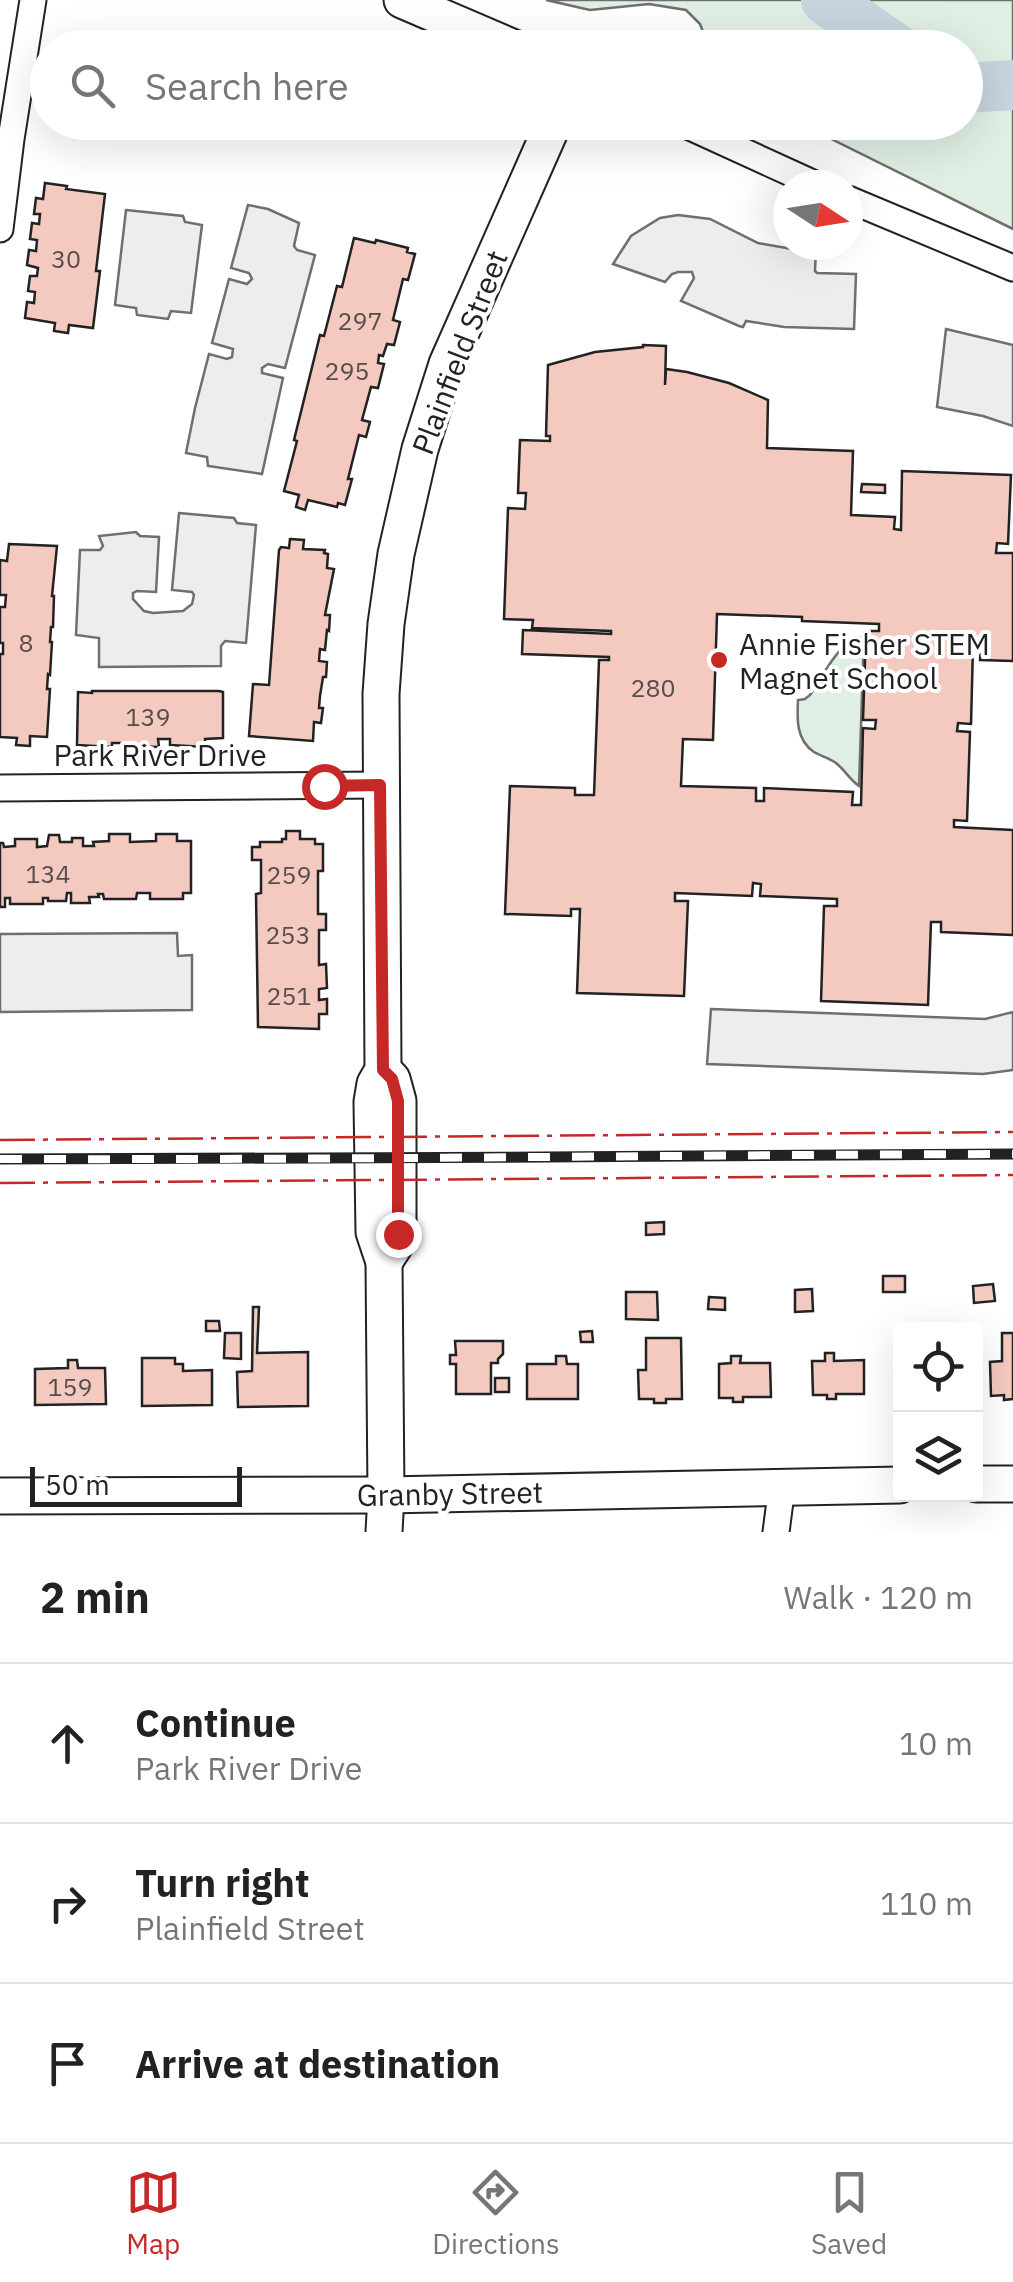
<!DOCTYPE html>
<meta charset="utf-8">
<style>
:root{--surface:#fff;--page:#f6f6f6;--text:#222;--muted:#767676;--line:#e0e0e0;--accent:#c62828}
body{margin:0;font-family:"IBM Plex Sans",sans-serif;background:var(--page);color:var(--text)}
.controls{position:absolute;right:30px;bottom:30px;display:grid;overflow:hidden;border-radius:10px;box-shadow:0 10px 40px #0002}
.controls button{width:90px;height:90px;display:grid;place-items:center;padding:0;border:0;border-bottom:2px solid var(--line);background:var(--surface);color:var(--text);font:50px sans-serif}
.compass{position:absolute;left:773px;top:170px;width:90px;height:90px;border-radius:50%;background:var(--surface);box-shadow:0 10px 40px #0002;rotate:102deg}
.scale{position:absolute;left:30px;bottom:25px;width:212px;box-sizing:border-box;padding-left:10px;border:5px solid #222;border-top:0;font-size:28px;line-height:35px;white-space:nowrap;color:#222;-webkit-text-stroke:8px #fff;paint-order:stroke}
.stop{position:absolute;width:30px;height:30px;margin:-22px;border:8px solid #c62828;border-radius:50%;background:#fff}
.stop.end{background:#c62828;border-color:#fff;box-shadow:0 2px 10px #0008}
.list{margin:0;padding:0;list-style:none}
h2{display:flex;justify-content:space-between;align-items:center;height:130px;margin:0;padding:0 40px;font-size:42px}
h2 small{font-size:32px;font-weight:400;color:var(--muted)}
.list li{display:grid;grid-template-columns:65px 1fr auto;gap:30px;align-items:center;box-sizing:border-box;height:160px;padding:0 40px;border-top:2px solid var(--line)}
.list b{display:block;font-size:38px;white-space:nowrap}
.list p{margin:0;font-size:32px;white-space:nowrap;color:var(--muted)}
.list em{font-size:32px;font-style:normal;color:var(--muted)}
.icon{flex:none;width:55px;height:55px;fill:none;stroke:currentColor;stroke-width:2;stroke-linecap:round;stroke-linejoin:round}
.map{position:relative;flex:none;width:1013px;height:1532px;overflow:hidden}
.search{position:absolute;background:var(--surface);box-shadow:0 10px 40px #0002;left:30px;right:30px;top:30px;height:110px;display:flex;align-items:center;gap:25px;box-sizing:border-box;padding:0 35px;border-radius:55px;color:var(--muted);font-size:38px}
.sheet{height:610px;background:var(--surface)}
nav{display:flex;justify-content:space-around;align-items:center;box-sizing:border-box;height:140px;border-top:2px solid var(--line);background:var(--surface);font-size:28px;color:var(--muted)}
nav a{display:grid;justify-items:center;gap:5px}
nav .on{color:var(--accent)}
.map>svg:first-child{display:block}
.green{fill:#e0efe3;stroke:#6f6f6f;stroke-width:2.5}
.parking{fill:#ededed;stroke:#6f6f6f;stroke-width:2.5}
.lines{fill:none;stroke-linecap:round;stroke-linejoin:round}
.river{stroke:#c7d3dd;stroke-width:50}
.building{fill:#f3c9c0;stroke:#222;stroke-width:2.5;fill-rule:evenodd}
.street-casing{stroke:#222;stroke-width:29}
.secondary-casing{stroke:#222;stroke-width:39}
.street{stroke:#fff;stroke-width:25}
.secondary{stroke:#fff;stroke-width:35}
.rail-casing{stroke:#222;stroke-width:11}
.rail{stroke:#fff;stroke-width:8;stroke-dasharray:22;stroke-linecap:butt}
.power{stroke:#c62828;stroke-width:2.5;stroke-dasharray:35 8 5 8;stroke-linecap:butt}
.route{stroke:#c62828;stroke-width:12}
.poi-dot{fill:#c62828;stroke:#fff;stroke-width:4}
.labels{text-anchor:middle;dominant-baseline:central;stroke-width:8;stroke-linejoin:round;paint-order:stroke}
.number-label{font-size:25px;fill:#564c4a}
.street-label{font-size:30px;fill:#222;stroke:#fff}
.poi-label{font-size:30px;fill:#222;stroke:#fff;text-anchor:start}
</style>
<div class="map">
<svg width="1013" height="1532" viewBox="0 0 1013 1532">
<rect width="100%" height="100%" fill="#fff"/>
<g class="green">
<polygon points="546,0 1013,0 1013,229 799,123 966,122 966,48 709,47 700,24 686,10 649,4 590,10"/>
<path d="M864,636L859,786C850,780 845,770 836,763C829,758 821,756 814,752C796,740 797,719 798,700L805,699L810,695C824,675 838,641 864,636Z"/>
</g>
<g class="parking">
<polygon points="248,205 268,209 299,223 294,246 297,250 315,255 285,368 268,364 262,368 262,373 283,378 262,474 208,466 207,457 186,453 195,408 209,354 227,359 232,357 233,349 212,343 229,279 247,284 252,279 249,273 231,268"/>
<polygon points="126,210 183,216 185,222 202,225 191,313 171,311 168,319 137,315 136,308 115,305"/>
<polygon points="678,215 710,219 758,243 792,249 816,249 815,271 817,273 856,274 854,329 784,327 746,321 743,327 739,326 681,301 694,278 692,272 678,272 672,274 665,282 613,264 631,236 660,218"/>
<polygon points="946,329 1013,345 1013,426 983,416 937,407"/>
<polygon points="179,513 234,518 237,523 256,525 246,643 225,641 221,646 221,666 99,667 99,638 76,635 80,550 100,550 103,546 99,536 136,532 140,536 159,537 156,592 137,591 133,593 133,599 144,611 153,613 183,611 192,604 194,595 192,592 172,590"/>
<polygon points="177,933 178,956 192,955 192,1010 0,1012 0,934"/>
<polygon points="711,1009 985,1019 1013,1012 1013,1070 983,1074 707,1064"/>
</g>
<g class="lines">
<g class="river">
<polyline points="826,0 895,48"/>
<polyline points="966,88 1013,85"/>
</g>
</g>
<g class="building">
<polygon points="45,183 67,186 66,189 105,194 96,271 100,271 93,328 69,325 68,333 54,331 55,323 25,318 27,302 34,303 35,292 28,291 30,276 37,276 38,268 27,265 29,250 36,251 37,240 30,239 32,223 39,224 40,214 34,214 36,198 43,199"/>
<polygon points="354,238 375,243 376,240 408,248 407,252 415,254 408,280 403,279 393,320 400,322 394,345 387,344 383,356 379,355 378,363 384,364 378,388 371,387 362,420 370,422 366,437 359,435 348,479 352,479 345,505 338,503 337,507 308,500 305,510 296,507 299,495 284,491 297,441 294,440 320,335 324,336 337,286 342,287"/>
<path d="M643,345L666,346L665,385L666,369L687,372L729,383L768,400L767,448L853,451L851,515L895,517L894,529L901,530L902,471L1011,475L1008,544L997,543L996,553H1013V661L980,660L981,647H973L971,724L958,723L957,731L970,732L967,821L954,820V827L1013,830V935L941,932V922H931L928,1005L821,1001L824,906H837V899L760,896L761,884L753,883L752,896L675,893V901H688L684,996L577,993L580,909H571V916L505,914L510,786L575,788V795H594L599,660H609V657L522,654L523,630L611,634V631L532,628L533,620L504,619L508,508L525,509L526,493H518L520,440L550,441V436H546L548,365L595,352L643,347ZM717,614L802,617V621L879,624V631H866L863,720H876L875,729L863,728L861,805H852L853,792L764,788V801H756V788L681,786L683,739L713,740Z"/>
<polygon points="862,484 885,485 885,493 861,492"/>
<polygon points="290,539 304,540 303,549 325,550 324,553 328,554 327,568 334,569 325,615 330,615 329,631 327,630 325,650 320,649 319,661 327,662 326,677 323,677 320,696 319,708 323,708 321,723 314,722 313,741 249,736 253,684 269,685 279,550 281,547 289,548"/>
<polygon points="9,544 57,546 52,596 54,596 53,627 51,627 50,642 52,642 50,675 48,674 47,689 50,689 47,737 30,736 30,746 16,745 17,738 0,737 0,654 3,654 3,643 0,643 0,607 5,607 6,595 0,595 0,560 7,561"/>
<polygon points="92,691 219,691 223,692 223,738 205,739 205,747 170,745 170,739 158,739 159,747 124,746 124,743 112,743 112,747 77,745 78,692 92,693"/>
<polygon points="286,831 300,831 300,839 315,839 315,844 323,844 323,871 318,871 318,914 326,914 326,930 319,930 319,965 326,964 327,988 319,989 319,1000 327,999 327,1014 319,1014 319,1029 258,1027 256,894 261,893 261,860 252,860 252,847 260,847 260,842 282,842 282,839 286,839"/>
<polygon points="109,834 130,834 130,842 156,841 156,834 177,834 177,841 191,841 191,893 183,893 183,899 150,899 150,893 137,893 136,899 104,899 103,894 98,894 99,897 89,897 90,903 71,903 71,893 67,893 66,901 48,901 48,898 43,898 43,904 10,904 10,898 5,898 5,907 0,907 0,843 3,843 4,847 15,846 15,839 37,839 37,847 47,846 49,835 59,835 60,842 72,842 72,838 83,838 83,846 94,846 93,842 109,841"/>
<polygon points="664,1222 664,1234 646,1235 646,1223"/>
<rect x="883" y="1276" width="22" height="16"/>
<polygon points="993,1284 995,1301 974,1303 973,1286"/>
<polygon points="812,1289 813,1311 795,1312 795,1290"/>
<polygon points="626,1292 657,1292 658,1320 626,1319"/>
<polygon points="709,1297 725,1298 725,1310 708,1309"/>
<polygon points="253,1307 259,1307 257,1353 308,1352 308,1406 238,1407 237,1372 252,1371"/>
<polygon points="206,1321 219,1321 220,1331 206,1331"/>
<polygon points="592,1331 593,1342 581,1342 580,1332"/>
<polygon points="225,1333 241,1333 241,1359 224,1358"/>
<polygon points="1002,1333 1013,1333 1013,1399 1004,1400 1004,1395 991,1396 990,1362 1002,1361"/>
<polygon points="646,1338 681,1338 682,1399 666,1399 666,1403 654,1403 654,1399 639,1399 638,1370 646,1370"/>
<polygon points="455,1341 503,1341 503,1354 498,1359 498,1363 491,1363 491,1394 456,1394 456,1364 450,1364 450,1355 456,1355"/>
<polygon points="825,1353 834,1353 834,1361 864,1360 864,1394 836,1394 836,1399 827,1399 827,1395 813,1395 812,1361 825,1361"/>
<polygon points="556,1356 566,1356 567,1364 578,1364 578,1399 527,1399 527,1364 556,1364"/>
<polygon points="731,1356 741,1356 740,1363 770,1363 771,1397 743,1397 743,1402 733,1402 733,1398 719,1398 719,1364 731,1363"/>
<polygon points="142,1358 175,1358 175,1364 183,1364 183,1371 212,1370 212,1405 142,1406"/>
<polygon points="68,1360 77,1360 78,1368 105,1368 106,1404 35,1405 35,1369 68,1368"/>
<rect x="495" y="1378" width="14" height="14"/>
</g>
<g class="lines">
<defs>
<g id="street">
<polyline points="679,122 817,185"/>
<polyline points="848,199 1013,268"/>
<polyline points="0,229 11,139 33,0"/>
<polyline points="0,788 380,785"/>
<polyline points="776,1532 782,1486"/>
</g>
<g id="secondary">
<polyline points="402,0 514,48"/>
<polyline points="383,1070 392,1079 398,1101 398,1234 395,1245 384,1262"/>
<polyline points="976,1484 1013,1484"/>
<polyline points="0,1496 386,1495 900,1485"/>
<polyline points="384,1532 386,1495 384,1262 374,1232 372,1102 375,1084 383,1070 381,694 386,624 396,554 420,449 447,364 554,122"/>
</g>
</defs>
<use href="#street" class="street-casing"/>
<use href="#secondary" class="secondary-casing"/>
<use href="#street" class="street"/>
<use href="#secondary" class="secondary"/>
<defs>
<path id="rail" d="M0,1159C338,1160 675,1155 1013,1154"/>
</defs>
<use href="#rail" class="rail-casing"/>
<use href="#rail" class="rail"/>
<g class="power">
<polyline points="0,1140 1013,1132"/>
<polyline points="0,1183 1013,1175"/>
</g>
</g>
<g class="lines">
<polyline class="route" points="324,786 380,785 383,1070 392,1079 398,1101 398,1234"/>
</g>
<circle class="poi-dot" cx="719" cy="660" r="10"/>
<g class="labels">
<g class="number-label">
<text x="66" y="258">30</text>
<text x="360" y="320">297</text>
<text x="347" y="370">295</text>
<text x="26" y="642">8</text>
<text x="653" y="687">280</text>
<text x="148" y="716">139</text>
<text x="48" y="873">134</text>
<text x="289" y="874">259</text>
<text x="288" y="934">253</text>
<text x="289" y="995">251</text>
<text x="70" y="1386">159</text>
</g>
<g class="street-label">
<text transform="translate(459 352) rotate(-69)">Plainfield Street</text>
<text x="160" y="754">Park River Drive</text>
<text transform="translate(450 1493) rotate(-1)">Granby Street</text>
</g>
<g class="poi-label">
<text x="739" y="643">Annie Fisher STEM<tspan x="739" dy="34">Magnet School</tspan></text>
</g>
</g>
</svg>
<div class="controls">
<button><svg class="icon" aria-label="locate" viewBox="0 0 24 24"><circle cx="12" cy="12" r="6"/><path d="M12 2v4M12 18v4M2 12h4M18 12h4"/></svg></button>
<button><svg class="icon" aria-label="layers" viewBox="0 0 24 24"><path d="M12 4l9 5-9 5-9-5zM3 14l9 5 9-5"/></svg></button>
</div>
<svg class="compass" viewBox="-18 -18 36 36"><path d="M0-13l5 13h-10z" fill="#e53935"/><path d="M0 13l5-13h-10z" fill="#767676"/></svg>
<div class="scale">50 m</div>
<div class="stop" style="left:324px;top:786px"></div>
<div class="stop end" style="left:398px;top:1234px"></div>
<div class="search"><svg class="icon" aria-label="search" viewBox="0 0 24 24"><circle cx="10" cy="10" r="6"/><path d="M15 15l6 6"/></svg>Search here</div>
</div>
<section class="sheet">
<h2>2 min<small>Walk · 120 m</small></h2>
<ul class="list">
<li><svg class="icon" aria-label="ahead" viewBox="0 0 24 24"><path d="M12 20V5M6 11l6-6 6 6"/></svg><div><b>Continue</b><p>Park River Drive</p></div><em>10 m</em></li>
<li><svg class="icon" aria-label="right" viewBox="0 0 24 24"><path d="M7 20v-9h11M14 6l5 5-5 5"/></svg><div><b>Turn right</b><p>Plainfield Street</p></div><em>110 m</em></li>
<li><svg class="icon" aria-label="arrive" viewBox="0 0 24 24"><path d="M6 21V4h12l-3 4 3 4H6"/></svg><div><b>Arrive at destination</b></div></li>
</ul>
</section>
<nav>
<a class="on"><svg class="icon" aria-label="map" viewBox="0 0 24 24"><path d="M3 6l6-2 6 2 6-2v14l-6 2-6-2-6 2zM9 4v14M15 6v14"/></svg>Map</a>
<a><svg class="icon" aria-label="directions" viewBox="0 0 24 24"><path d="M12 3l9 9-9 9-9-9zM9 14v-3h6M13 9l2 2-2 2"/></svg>Directions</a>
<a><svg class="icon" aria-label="saved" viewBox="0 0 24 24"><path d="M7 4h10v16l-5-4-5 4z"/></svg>Saved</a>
</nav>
